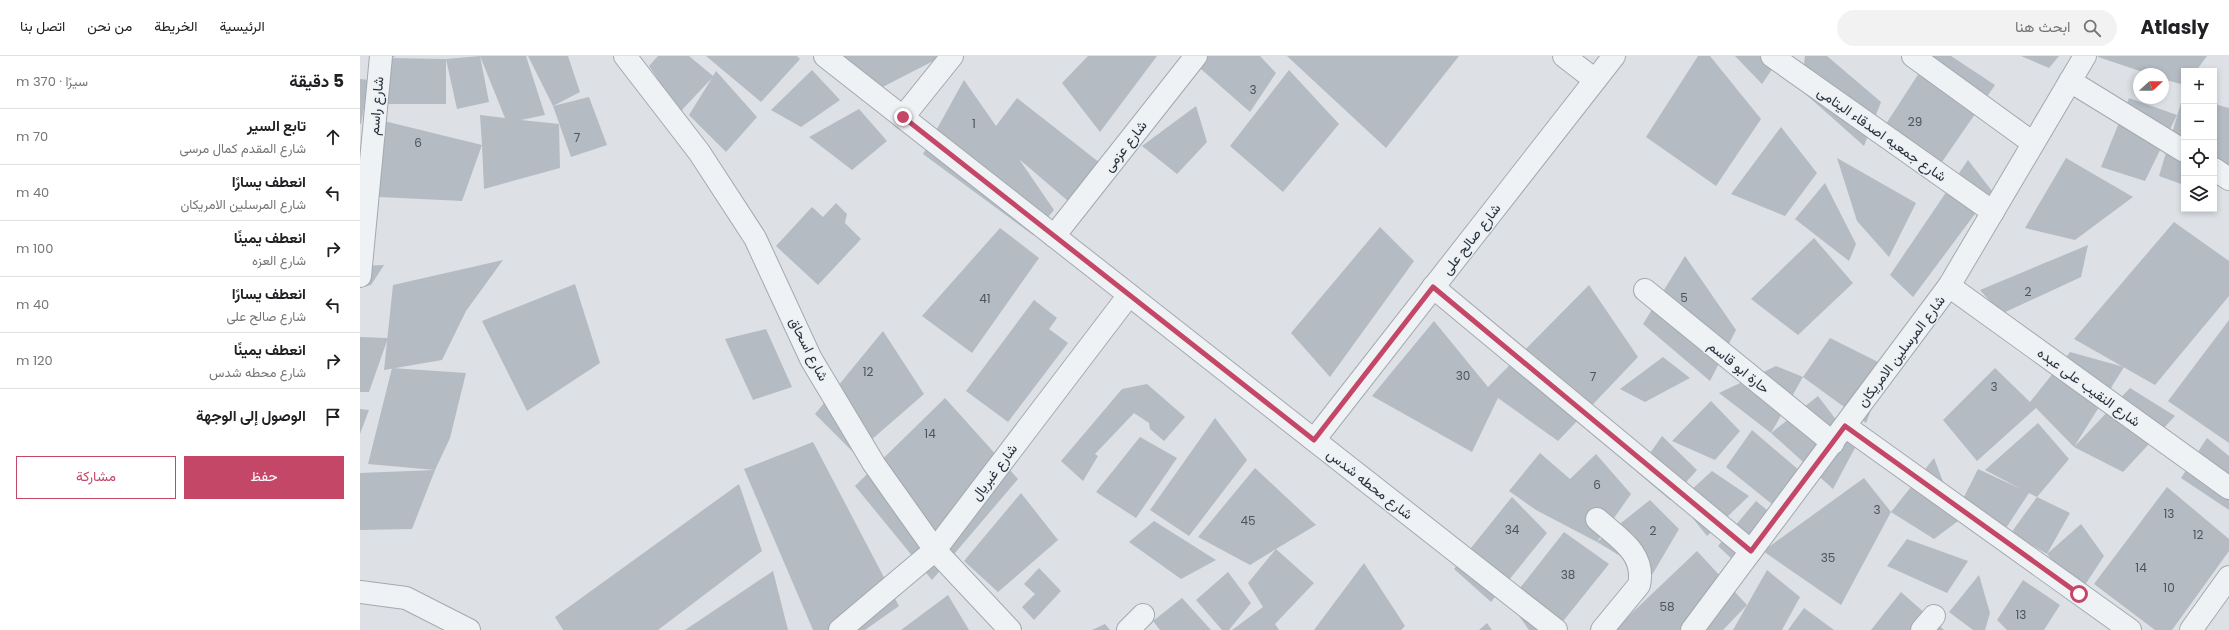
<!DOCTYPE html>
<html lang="ar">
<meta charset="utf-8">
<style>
:root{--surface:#fff;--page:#f2f2f2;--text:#202124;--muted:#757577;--line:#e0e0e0;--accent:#c54768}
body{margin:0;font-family:Poppins,Vazirmatn,sans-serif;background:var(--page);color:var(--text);direction:rtl}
.controls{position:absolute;right:12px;top:12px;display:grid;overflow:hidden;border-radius:0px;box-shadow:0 2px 6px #0003}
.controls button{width:36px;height:36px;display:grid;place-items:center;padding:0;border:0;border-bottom:1px solid var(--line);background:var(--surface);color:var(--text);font:20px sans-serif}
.compass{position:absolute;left:1773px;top:12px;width:36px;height:36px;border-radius:50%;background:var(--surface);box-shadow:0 2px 6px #0003;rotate:69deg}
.stop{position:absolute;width:12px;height:12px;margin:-9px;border:3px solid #c54768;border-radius:50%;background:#fff}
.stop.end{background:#c54768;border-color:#fff;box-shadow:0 1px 4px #0008}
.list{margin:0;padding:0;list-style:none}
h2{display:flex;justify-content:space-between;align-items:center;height:52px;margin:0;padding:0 16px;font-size:17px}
h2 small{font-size:13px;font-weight:400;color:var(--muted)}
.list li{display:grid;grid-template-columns:26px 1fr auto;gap:12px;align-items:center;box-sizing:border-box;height:56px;padding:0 16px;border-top:1px solid var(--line)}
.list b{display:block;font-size:15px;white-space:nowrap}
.list p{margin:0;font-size:13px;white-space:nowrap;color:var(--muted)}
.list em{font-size:13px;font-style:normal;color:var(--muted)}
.actions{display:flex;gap:8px;padding:12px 16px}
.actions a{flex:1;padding:9px 0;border:1px solid var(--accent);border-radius:0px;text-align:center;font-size:14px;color:var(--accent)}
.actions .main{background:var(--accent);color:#fff}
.icon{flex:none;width:22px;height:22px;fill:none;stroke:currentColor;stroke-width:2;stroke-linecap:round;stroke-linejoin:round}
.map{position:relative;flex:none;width:1869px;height:574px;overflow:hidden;direction:ltr}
header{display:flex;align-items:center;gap:24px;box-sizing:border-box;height:56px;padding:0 20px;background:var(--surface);border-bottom:1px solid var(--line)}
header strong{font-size:19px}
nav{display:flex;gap:22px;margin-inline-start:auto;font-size:14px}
.search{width:280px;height:36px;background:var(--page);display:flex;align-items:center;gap:10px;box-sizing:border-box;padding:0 14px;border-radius:22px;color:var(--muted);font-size:15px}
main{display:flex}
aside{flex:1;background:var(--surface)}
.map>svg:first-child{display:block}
.building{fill:#b4bbc2}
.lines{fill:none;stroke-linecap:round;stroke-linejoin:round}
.minor-casing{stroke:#a3a9af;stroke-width:24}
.minor{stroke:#eff2f4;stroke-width:22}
.route{stroke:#c54768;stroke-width:5}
.labels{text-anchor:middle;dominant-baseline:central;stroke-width:3;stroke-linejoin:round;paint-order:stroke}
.number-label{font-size:12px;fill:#4a545d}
.street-label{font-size:14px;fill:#27313b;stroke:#ecf0f4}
</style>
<header>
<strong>Atlasly</strong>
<div class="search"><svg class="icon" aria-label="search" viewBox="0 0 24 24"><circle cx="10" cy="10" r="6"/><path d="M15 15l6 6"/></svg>ابحث هنا</div>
<nav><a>الرئيسية</a><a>الخريطة</a><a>من نحن</a><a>اتصل بنا</a></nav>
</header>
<main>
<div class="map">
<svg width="1869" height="574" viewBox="0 0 1869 574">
<rect width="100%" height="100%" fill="#dde1e6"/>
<g class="building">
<polygon points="29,0 36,0 30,2 86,3 120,0 129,46 97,53 86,3 86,48 25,48"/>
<polygon points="120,0 166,0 185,59 161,64 199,68 200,112 124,133 122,89 102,145 19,141 24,65 122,89 120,59 145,62"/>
<polygon points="168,0 208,0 220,36 193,50"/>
<polygon points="298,0 329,0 353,20 356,15 397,61 366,96 329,59 352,22 320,56 289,10"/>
<polygon points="346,0 437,0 440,3 401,46"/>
<polygon points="472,0 577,0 579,2 511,37"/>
<polygon points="728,0 797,0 740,76 702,27"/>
<polygon points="826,0 900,0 916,17 890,56"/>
<polygon points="927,0 1099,0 1026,92"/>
<polygon points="1338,0 1350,0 1401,63 1356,130 1286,81"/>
<polygon points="1375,0 1421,0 1402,28"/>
<polygon points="1445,0 1467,0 1521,46 1504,90 1441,34"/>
<polygon points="1570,0 1591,0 1635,29 1582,106 1526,68"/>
<polygon points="1661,0 1699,0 1689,12"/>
<polygon points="1738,0 1847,0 1836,15 1824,15 1824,29 1803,23 1803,18 1789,18 1738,1"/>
<polygon points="452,14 480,44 441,71 411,54"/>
<polygon points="929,14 979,68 923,136 870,90"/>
<polygon points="0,23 9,24 1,68 0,68"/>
<polygon points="604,24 636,70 657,42 740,107 708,145 659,103 694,154 673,179 563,98"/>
<polygon points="1824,37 1824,129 1799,120"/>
<polygon points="229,41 247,89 211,101 193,50"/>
<polygon points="1769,42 1817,59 1785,125 1741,111"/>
<polygon points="1854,48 1869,52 1869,112 1854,127"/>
<polygon points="836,50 847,86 817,118 782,90"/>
<polygon points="499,53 527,85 492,114 449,81"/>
<polygon points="1421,71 1457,117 1425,160 1371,138"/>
<polygon points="1477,102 1556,147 1529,201 1497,165"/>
<polygon points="1706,102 1773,141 1715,184 1665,172"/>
<polygon points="1608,104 1632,135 1553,241 1530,219"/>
<polygon points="1465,127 1496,188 1489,205 1435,163"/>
<polygon points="476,147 487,158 485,167 501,183 458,229 416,190 452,151 463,161"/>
<polygon points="1814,166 1869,205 1869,240 1795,329 1714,283"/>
<polygon points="1020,171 1054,205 970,321 931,277"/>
<polygon points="640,172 679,202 612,297 562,260"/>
<polygon points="1454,182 1493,227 1438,279 1391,243"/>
<polygon points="1728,189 1721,221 1641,258 1620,234"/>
<polygon points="1325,200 1376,274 1350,325 1283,268"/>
<polygon points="143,204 106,255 82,304 24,314 33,229"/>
<polygon points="24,209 11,229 0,232 0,210"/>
<polygon points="215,228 240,307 167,355 122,265"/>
<polygon points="1229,229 1278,301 1198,385 1138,342 1112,396 1012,340 1074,265 1128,331"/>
<polygon points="674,244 697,262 689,273 708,287 648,366 606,335"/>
<polygon points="1869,264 1869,387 1808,345"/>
<polygon points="406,273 432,331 393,344 365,283"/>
<polygon points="523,275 564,338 495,398 455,358"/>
<polygon points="0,281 28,282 9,336 0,336"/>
<polygon points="1470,282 1528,311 1506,367 1443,321"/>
<polygon points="1710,296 1764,311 1714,391 1676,352 1617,405 1583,364 1635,312 1670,346"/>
<polygon points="1303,301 1330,322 1285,346 1260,333"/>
<polygon points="1416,310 1443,321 1411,377 1359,337"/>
<polygon points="32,312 106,317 90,382 75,414 8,408"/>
<polygon points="787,328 825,361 804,385 790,373 789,367 774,357 735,398 738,400 723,425 701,405 762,333"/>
<polygon points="1770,332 1815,360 1763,416 1714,391"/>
<polygon points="1458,340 1496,390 1473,433 1411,377"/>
<polygon points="585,342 658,423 572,524 495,430"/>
<polygon points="1351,345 1380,375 1355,404 1312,385"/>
<polygon points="0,353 9,354 0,378"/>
<polygon points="855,362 887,404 829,480 790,454"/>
<polygon points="1678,367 1709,403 1677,441 1669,437 1646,472 1604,441 1618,413 1661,433 1625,414"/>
<polygon points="1392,374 1447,421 1413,449 1366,411"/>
<polygon points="1302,380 1337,414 1310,444 1277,416"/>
<polygon points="780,381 817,402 776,462 736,436"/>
<polygon points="1847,382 1869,400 1869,454 1821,422"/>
<polygon points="453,386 539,550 505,574 453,574 384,413"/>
<polygon points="1180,397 1210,423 1236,398 1271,438 1237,486 1176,454 1149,435"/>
<polygon points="1574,402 1598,465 1574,483 1531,456"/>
<polygon points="895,412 956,469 916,493 954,527 915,568 919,574 872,574 903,551 888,527 916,493 890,509 838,481"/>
<polygon points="75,414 52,473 0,474 0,417"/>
<polygon points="1352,415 1389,440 1347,480 1319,445"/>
<polygon points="1504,422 1531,456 1481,549 1403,495"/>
<polygon points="379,428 402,495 298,574 203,574 195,561"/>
<polygon points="1807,431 1869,483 1869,495 1812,574 1795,574 1734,528"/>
<polygon points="661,437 698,484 638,536 604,505"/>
<polygon points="1152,441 1187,477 1131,546 1094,513"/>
<polygon points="1677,441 1710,457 1687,498 1651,477"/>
<polygon points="1290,444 1319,473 1292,519 1237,486"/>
<polygon points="1396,445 1423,467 1387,517 1358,490"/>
<polygon points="794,465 856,504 821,523 769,486"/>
<polygon points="1721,468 1744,500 1719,538 1687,498"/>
<polygon points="1204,476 1249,508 1196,574 1169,574 1149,546"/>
<polygon points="1547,483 1608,505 1587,537 1527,510"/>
<polygon points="1337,495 1387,549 1363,574 1254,574"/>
<polygon points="1004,507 1045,570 1041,574 954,574"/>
<polygon points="679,512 701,535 674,564 662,551 675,538 664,528"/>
<polygon points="1407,514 1440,541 1422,574 1373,574"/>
<polygon points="413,515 428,574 325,574"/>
<polygon points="868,516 891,547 869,574 862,574 836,544"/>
<polygon points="1619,519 1630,557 1625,574 1613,574 1589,556"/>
<polygon points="1663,524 1700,549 1684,574 1647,574 1637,564"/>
<polygon points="1541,536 1584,574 1511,574"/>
<polygon points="588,539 609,574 541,574"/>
<polygon points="822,542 851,574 800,574 793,565"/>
<polygon points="1444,552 1474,574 1428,574"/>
<polygon points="1127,567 1132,574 1119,574"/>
<polygon points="745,568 750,574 732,574"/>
</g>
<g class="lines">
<defs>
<g id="minor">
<polyline points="265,0 339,96 395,182 451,303 514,408 575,494 650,574"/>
<polyline points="465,0 1196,574"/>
<polyline points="1204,0 1235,24"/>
<polyline points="1412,0 1633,156"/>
<polyline points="1553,0 1673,87"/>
<polyline points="1710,25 1824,95"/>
<polyline points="543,61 592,0"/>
<polyline points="1854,113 1869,123"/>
<polyline points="694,180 836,0"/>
<polyline points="0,220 21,0"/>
<polyline points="1589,230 1869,432"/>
<polyline points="1073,231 1391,495"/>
<polyline points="1285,234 1473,387"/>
<polyline points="1485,370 1770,574"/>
<polyline points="954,384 1254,0"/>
<path d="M1237,463C1258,482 1286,497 1279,529L1242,574"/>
<polyline points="0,536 46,542 109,574"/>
<polyline points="480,574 575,494 769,239"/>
<polyline points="768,574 783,559"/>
<polyline points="1332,574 1589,230 1725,0"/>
<polyline points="1562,574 1574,560"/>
<polyline points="1831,574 1869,521"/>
</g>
</defs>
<use href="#minor" class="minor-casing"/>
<use href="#minor" class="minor"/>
</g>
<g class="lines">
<polyline class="route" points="543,61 954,384 1073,231 1391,495 1485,370 1719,538"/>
</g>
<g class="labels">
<g class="number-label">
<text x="893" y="33">3</text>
<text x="1555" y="65">29</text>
<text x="614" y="67">1</text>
<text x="217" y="81">7</text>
<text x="58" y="86">6</text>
<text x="1668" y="235">2</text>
<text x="1324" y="241">5</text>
<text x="625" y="242">41</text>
<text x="508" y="315">12</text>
<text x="1103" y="319">30</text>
<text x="1233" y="320">7</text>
<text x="1634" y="330">3</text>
<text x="570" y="377">14</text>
<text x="1237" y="428">6</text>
<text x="1517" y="453">3</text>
<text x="1809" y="457">13</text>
<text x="888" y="464">45</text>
<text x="1152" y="473">34</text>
<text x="1293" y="474">2</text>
<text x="1838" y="478">12</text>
<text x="1468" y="501">35</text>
<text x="1781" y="511">14</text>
<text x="1208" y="518">38</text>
<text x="1809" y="531">10</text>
<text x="1307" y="550">58</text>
<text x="1661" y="558">13</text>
</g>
<g class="street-label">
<text transform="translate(16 50) rotate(-85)">شارع راسم</text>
<text transform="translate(1522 78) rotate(35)">شارع جمعيه اصدقاء اليتامى</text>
<text transform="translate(765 90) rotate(-52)">شارع عزمى</text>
<text transform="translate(1111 183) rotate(-52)">شارع صالح على</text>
<text transform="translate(449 293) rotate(63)">شارع اسحاق</text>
<text transform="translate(1541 295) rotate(-53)">شارع المرسلين الامريكان</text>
<text transform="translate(1379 311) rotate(39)">حارة ابو قاسم</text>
<text transform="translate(1729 331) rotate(36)">شارع النقيب على عبده</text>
<text transform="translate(634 416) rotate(-53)">شارع غبريال</text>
<text transform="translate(1010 428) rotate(38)">شارع محطه شدس</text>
</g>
</g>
</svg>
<div class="controls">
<button>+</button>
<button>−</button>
<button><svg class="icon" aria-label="locate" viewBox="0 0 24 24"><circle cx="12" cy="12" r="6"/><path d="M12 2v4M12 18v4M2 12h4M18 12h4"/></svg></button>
<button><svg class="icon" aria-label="layers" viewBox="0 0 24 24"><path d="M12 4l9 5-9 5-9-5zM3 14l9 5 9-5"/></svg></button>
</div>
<svg class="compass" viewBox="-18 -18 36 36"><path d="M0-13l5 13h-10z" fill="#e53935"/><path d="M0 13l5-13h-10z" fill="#757577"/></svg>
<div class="stop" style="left:1719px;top:538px"></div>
<div class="stop end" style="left:543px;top:61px"></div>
</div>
<aside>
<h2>5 دقيقة<small>سيرًا · 370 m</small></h2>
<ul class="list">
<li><svg class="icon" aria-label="ahead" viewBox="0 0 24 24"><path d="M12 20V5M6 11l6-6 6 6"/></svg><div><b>تابع السير</b><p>شارع المقدم كمال مرسى</p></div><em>70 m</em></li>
<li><svg class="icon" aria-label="left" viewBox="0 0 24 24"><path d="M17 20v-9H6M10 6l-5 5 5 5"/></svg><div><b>انعطف يسارًا</b><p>شارع المرسلين الامريكان</p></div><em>40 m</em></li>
<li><svg class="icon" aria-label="right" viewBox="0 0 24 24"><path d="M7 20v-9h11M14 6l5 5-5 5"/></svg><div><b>انعطف يمينًا</b><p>شارع العزه</p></div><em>100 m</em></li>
<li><svg class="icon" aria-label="left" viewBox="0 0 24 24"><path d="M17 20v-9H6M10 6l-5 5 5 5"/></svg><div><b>انعطف يسارًا</b><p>شارع صالح على</p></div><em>40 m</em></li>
<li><svg class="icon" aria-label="right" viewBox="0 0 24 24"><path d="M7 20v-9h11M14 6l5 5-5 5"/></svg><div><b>انعطف يمينًا</b><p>شارع محطه شدس</p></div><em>120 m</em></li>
<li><svg class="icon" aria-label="arrive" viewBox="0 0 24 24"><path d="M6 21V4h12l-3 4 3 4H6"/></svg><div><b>الوصول إلى الوجهة</b></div></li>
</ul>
<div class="actions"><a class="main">حفظ</a><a>مشاركة</a></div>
</aside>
</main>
